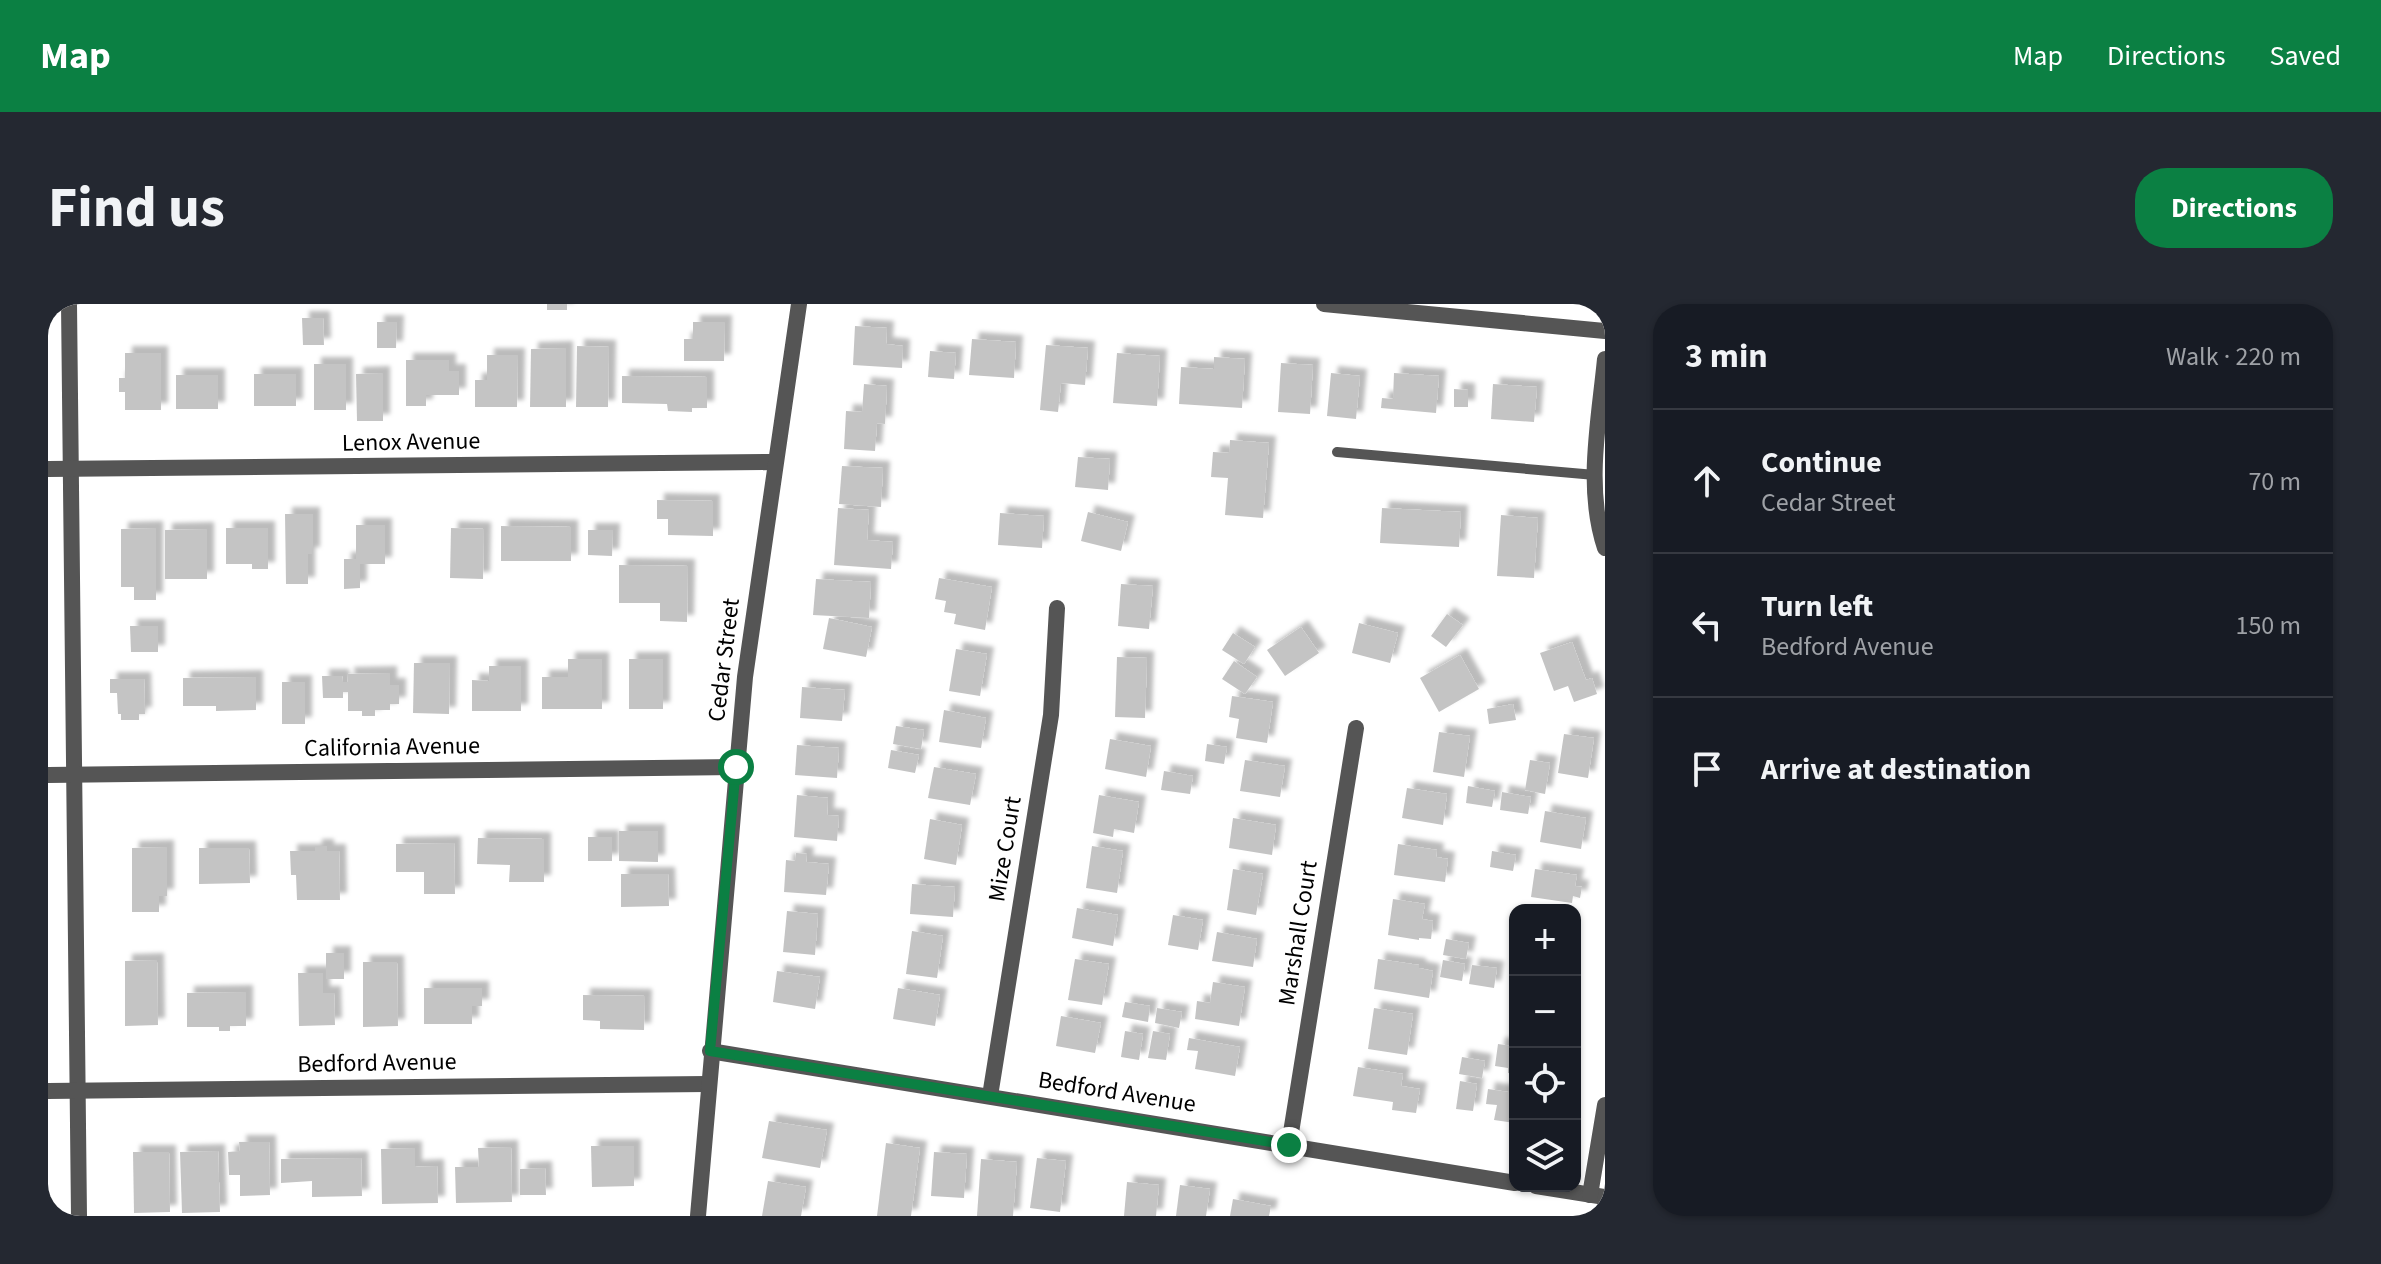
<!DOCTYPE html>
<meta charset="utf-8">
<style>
:root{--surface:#171b24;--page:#242831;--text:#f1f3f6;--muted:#9ea1a6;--line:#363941;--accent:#0b8043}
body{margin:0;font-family:"Source Sans 3",sans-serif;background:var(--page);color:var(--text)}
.controls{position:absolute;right:24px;bottom:24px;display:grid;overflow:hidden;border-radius:16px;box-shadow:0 2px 6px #0004}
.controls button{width:72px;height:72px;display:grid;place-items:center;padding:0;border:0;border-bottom:2px solid var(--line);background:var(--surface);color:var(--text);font:40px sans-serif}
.stop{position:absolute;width:24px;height:24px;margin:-18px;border:6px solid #0b8043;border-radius:50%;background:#fff}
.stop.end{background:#0b8043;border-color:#fff;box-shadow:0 2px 8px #0008}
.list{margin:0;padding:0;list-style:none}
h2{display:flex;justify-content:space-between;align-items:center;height:104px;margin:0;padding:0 32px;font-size:34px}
h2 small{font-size:26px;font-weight:400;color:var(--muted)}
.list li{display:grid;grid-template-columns:52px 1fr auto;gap:24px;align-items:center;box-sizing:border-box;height:144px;padding:0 32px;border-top:2px solid var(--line)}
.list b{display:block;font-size:30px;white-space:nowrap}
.list p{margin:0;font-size:26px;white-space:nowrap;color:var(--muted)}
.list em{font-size:26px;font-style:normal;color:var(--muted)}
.icon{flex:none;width:44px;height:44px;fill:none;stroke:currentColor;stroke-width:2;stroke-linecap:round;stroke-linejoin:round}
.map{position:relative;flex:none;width:1557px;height:912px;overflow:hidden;border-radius:32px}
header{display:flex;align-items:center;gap:48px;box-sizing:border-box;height:112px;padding:0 40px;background:var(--accent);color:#fff}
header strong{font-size:38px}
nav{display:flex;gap:44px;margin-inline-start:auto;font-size:28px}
.intro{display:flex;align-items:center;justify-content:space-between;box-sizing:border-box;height:192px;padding:0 48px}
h1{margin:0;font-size:56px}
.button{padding:20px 36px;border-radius:32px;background:var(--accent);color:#fff;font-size:28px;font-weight:700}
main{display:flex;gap:48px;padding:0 48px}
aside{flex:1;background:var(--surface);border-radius:32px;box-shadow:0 2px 6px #0004}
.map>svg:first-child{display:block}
.building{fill:#c4c4c4;filter:url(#shadow)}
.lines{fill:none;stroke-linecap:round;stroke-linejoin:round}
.lane{stroke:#555;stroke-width:10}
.street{stroke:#555;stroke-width:16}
.route{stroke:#0b8043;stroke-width:10}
.labels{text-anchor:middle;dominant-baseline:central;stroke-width:6;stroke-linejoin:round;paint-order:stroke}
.street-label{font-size:24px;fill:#000;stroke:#fff}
</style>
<header>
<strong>Map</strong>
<nav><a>Map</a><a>Directions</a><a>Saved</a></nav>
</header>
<div class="intro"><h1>Find us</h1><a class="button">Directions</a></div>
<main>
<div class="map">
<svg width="1557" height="912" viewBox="0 0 1557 912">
<defs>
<filter id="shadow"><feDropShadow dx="7" dy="-7" stdDeviation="2" flood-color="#0004"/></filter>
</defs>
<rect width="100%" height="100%" fill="#fff"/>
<g class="building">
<rect x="499" y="0" width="20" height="6"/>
<polygon points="254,14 275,14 276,41 255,41"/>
<polygon points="329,18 349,18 348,44 329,44"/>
<polygon points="645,18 677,18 676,57 636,57 636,35 645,35"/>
<polygon points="807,22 839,24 838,40 855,42 854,64 805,61"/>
<polygon points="924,35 968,38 966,74 921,71"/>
<polygon points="998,41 1040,44 1037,81 1013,79 1010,108 992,106"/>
<polygon points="529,42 561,43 560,103 528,103"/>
<polygon points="518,44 518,103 482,103 483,45"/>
<polygon points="882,47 908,49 906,75 880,73"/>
<polygon points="77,49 113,49 113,106 77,106 77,88 71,88 71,74 77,74"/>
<polygon points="1069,49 1112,52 1109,102 1065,99"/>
<polygon points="439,51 470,51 469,103 427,103 427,76 439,76"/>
<polygon points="1166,53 1197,55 1194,104 1131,100 1133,63 1166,65"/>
<polygon points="358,56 401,56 401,67 411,67 411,91 378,91 378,102 358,102"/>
<polygon points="1233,59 1265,61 1262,110 1230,108"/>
<rect x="266" y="60" width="32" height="46"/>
<polygon points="335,69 335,117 309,117 308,70"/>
<polygon points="1283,69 1312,72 1308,115 1279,112"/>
<polygon points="1346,69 1391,72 1388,109 1333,104 1334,94 1345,95"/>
<rect x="206" y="70" width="42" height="32"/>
<rect x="128" y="71" width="42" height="34"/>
<polygon points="574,72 659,73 659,104 644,104 644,108 620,107 619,100 574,99"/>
<polygon points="816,80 839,82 837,120 829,119 827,147 796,145 798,107 814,108"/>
<polygon points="1445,80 1489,83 1486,118 1443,115"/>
<polygon points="1406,85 1420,86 1420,103 1406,103"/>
<polygon points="1182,136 1221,139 1215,214 1177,211 1180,174 1163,173 1165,148 1181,149"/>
<polygon points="1030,153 1062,155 1060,186 1027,183"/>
<polygon points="794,162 835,164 833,203 791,200"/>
<polygon points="609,196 665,197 665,232 620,231 620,215 609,215"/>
<polygon points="790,204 821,206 819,236 845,238 843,265 786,261"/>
<polygon points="1334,204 1413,208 1411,243 1332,239"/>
<polygon points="1040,208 1080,218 1073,247 1033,237"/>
<polygon points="952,209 996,212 994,244 950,241"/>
<polygon points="237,210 265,210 265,250 260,250 260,280 238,280"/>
<polygon points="1453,211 1490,214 1486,274 1449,272"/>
<polygon points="308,221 337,221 337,260 312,260 312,284 296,285 296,255 308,255"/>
<polygon points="453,222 523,223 523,257 453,257"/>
<polygon points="108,224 108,296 86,296 86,283 73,283 73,225"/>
<polygon points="178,224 220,224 220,265 204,265 204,260 178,260"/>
<polygon points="403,224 436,225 435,275 402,274"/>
<polygon points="159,225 159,275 117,275 117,226"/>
<polygon points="540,226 565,226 564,252 540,251"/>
<polygon points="571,261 640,262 639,318 612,317 612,299 571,299"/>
<polygon points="891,274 944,283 937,326 906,320 908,310 896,308 898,297 887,295"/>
<polygon points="768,275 823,278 821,314 765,311"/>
<polygon points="1073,280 1105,282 1101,325 1070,322"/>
<polygon points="1399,310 1415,321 1398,343 1383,332"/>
<polygon points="781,314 824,323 818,353 775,345"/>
<polygon points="1311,319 1350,329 1342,359 1304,349"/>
<polygon points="82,322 110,322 110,348 83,348"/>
<polygon points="1253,323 1271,349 1237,372 1219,346"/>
<polygon points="1185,329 1207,343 1196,360 1174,346"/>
<polygon points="1524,338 1538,376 1544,374 1549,390 1526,398 1520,382 1506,387 1492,349"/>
<polygon points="908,345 939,350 932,392 901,387"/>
<polygon points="1412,351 1431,385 1391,408 1372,374"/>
<polygon points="1069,353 1099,354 1097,414 1067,413"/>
<polygon points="520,355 554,355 554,405 494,405 494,373 520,373"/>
<rect x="581" y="355" width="34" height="50"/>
<polygon points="1186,357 1209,373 1197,390 1174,375"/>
<polygon points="366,359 402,359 401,410 365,409"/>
<polygon points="441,362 473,362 473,407 424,407 424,376 441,377"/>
<polygon points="342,369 342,381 351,381 351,400 342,400 342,406 327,406 327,412 314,412 314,407 300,407 300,388 295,388 295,394 275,394 274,372 294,372 295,378 300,378 299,370"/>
<polygon points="208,373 208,406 168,407 168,402 135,402 135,374"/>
<polygon points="62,375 96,375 97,410 91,410 91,416 73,416 73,410 70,410 69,389 62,389"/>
<rect x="234" y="378" width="23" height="42"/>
<polygon points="754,383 797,386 794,417 752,414"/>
<polygon points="1184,392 1225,398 1219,439 1188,434 1191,415 1181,413"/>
<polygon points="1465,400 1468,416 1441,420 1439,405"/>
<polygon points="896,406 938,414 933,444 891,438"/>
<polygon points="848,422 876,426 873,445 845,440"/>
<polygon points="1391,428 1422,432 1416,473 1385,468"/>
<polygon points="1516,430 1546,434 1540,474 1510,469"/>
<polygon points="1062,435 1103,442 1098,473 1057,465"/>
<polygon points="1159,440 1179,443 1176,460 1157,457"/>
<polygon points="749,441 791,444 789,474 747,471"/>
<polygon points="843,446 871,451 867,469 840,464"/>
<polygon points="1197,456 1237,462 1232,493 1192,487"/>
<polygon points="1482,456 1502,459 1497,490 1477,486"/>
<polygon points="886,463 928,470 922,501 880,494"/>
<polygon points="1116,467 1145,472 1142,490 1113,486"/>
<polygon points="1420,482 1447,487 1444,503 1418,499"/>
<polygon points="1359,484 1399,490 1395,521 1354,514"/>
<polygon points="1454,488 1483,493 1480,510 1452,506"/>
<polygon points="749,491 780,494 779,511 791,512 789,537 746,533"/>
<polygon points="1051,491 1091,498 1086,529 1066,525 1065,533 1045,529"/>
<polygon points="1497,507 1538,514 1533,545 1492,538"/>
<polygon points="1185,514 1228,521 1224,551 1181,544"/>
<polygon points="882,515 914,521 908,561 876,555"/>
<polygon points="571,527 610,527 610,558 571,557"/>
<rect x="540" y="533" width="24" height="24"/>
<polygon points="430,534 496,535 496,578 461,578 462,561 429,560"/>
<polygon points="406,539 407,590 376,590 376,568 348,568 348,540"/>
<polygon points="1350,540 1389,546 1388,553 1400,555 1397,578 1346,571"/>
<polygon points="267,542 279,542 279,547 291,547 292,596 249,596 248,571 243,571 242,547 267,547"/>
<polygon points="1044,542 1075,547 1069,589 1038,584"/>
<polygon points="119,543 119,592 111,592 111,608 84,608 84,544"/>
<polygon points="151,544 201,544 202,579 151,580"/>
<polygon points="1444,547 1468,551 1465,567 1442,563"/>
<polygon points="748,549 759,550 758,558 781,560 778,591 736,588 738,556 747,557"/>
<polygon points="1185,565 1215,570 1208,611 1179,606"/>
<polygon points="1487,565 1529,571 1527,582 1534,583 1532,594 1525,592 1524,599 1483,593"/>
<polygon points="573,570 620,570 621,602 573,603"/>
<polygon points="864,580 907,583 905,613 862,610"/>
<polygon points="1345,595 1377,600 1374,615 1385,617 1383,635 1371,634 1371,636 1340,631"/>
<polygon points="1029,604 1070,611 1065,642 1024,634"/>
<polygon points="739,607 770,610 767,651 735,648"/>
<polygon points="1125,611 1155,616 1150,646 1120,641"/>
<polygon points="864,627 895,632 889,674 858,670"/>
<polygon points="1169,628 1209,635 1205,663 1164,657"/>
<polygon points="1398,635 1421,639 1418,655 1395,651"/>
<rect x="278" y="649" width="18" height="26"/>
<polygon points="1027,655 1061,660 1054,701 1020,696"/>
<polygon points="1330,655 1371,661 1371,664 1385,667 1381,694 1326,685"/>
<polygon points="109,656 110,721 77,722 77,657"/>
<polygon points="1395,656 1417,660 1414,677 1392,673"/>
<polygon points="315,658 349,658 350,722 315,723"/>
<polygon points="1424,661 1449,664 1446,684 1421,680"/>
<polygon points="729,667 772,673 767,705 725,698"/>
<polygon points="250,669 275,669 275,689 286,689 287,721 251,722"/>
<polygon points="1165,678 1197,683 1191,722 1147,715 1149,697 1162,699"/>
<polygon points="376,684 434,684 434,702 424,702 424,720 376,720"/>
<polygon points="850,684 892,691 887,722 845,715"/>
<polygon points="198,688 198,722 182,722 182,727 171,727 171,723 139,723 139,689"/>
<polygon points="535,691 597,692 596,726 552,725 552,717 535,716"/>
<polygon points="1077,698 1102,702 1100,718 1074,713"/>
<polygon points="1109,704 1134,708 1131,724 1107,719"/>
<polygon points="1326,704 1365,710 1359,751 1320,745"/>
<polygon points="1013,712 1053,719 1047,749 1008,742"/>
<polygon points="1077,727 1095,730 1091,756 1073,753"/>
<polygon points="1105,727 1122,730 1118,756 1100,754"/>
<polygon points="1465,732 1467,732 1467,770 1460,769 1460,764 1447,762 1450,740 1464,742"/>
<polygon points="1141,734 1192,743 1187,772 1147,765 1150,747 1139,746"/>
<polygon points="1414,753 1437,757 1434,774 1411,770"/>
<polygon points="1310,763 1355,770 1353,782 1372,785 1368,809 1344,806 1345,798 1305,792"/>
<polygon points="1412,777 1429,780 1425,807 1408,805"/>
<polygon points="1440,785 1467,789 1467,819 1446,816 1449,801 1438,800"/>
<polygon points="721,817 779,826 772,864 714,854"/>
<polygon points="191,838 221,838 222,891 192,892 192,871 181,871 180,848 192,847"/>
<polygon points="838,839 872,844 863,912 829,912"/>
<polygon points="543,842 586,842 586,882 544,883"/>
<polygon points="463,843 464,898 408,899 407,863 431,863 430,844"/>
<polygon points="367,844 367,863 389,862 390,899 334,900 333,845"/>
<polygon points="170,847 172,908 134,909 132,848"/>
<polygon points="85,848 121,848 122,908 86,909"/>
<polygon points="886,848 919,850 916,894 883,892"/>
<polygon points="313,854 314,892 264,893 264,877 233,879 233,855"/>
<polygon points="989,854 1018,857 1012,908 982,904"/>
<polygon points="933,855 969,858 965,912 929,912"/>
<polygon points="497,864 498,891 472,891 472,865"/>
<polygon points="720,877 758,883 753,912 714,912"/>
<polygon points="1079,878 1111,881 1108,912 1076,912"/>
<polygon points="1132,881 1162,885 1158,912 1128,912"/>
<polygon points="1185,895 1223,902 1221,912 1182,912"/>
</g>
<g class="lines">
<polyline class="lane" points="1289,148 1547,171"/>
<g class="street">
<polyline points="21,0 31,912"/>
<polyline points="1276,0 1557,27"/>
<path d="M1557,55C1551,117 1537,184 1557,244"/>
<polyline points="0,165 727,158"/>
<polyline points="0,471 688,463"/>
<polyline points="662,747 1467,879"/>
<polyline points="0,787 659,780"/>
<polyline points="942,792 1003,411 1009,304"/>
<polyline points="1241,841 1308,424"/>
<polyline points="1488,882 1557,893"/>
<polyline points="1542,891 1557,801"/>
<polyline points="650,912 697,373 751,0"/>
</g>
</g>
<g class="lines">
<polyline class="route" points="688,463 662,747 1241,841"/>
</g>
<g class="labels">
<g class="street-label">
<text transform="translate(363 138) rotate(-1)">Lenox Avenue</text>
<text transform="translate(676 356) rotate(-83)">Cedar Street</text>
<text transform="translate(344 443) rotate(-1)">California Avenue</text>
<text transform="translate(957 545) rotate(-81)">Mize Court</text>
<text transform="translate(1250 629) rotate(-81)">Marshall Court</text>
<text transform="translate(329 759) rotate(-1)">Bedford Avenue</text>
<text transform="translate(1069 788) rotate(9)">Bedford Avenue</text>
</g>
</g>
</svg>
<div class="controls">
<button>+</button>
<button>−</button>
<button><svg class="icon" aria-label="locate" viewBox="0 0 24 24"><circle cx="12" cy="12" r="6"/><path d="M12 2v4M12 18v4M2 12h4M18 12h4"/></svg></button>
<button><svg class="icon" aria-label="layers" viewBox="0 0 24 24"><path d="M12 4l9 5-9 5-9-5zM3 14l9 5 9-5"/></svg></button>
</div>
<div class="stop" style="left:688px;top:463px"></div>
<div class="stop end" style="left:1241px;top:841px"></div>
</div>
<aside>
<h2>3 min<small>Walk · 220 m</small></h2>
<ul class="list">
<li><svg class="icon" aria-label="ahead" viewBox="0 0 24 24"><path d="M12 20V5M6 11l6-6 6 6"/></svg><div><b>Continue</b><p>Cedar Street</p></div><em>70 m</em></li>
<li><svg class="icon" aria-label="left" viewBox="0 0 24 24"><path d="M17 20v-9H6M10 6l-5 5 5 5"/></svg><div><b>Turn left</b><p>Bedford Avenue</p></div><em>150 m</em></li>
<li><svg class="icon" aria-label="arrive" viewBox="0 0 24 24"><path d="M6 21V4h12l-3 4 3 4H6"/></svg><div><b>Arrive at destination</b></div></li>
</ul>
</aside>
</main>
